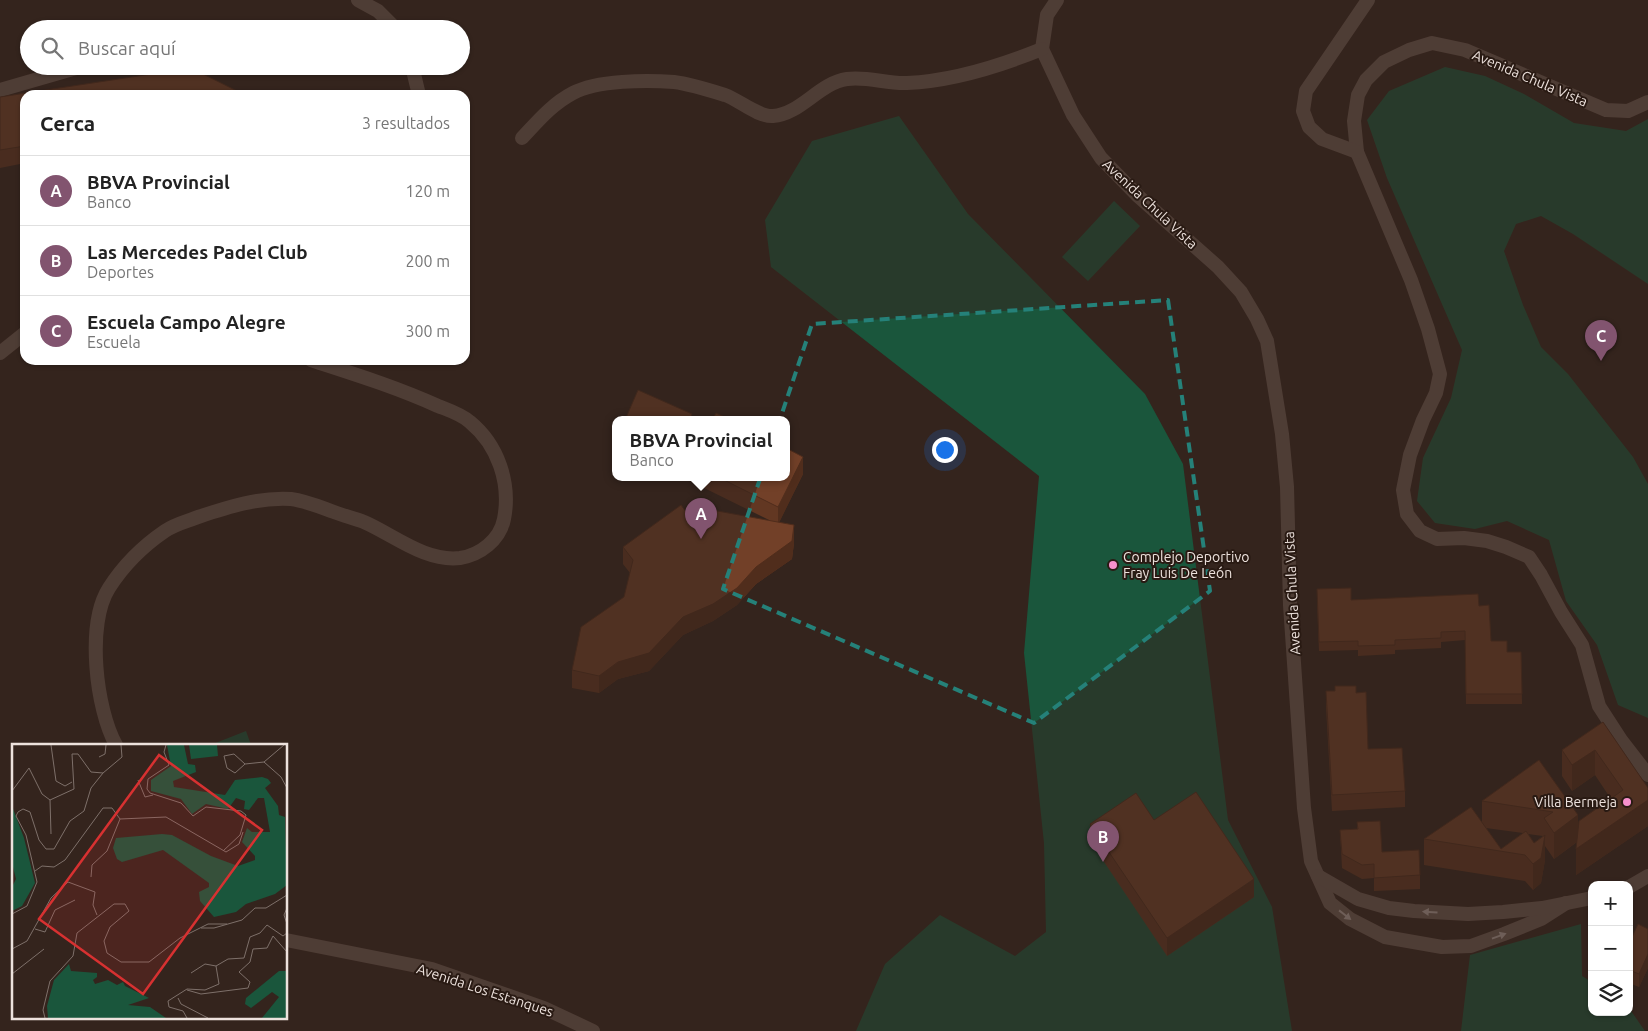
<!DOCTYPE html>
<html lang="es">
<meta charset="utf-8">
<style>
:root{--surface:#fff;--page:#f6f6f6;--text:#222;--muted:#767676;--line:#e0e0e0;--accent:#82546f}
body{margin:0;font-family:Ubuntu,sans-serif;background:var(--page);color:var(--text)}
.controls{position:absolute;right:15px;bottom:15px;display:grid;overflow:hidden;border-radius:10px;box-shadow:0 1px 4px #0004}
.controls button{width:45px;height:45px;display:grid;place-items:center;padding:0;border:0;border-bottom:1px solid var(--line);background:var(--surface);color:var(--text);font:25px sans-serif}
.you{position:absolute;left:944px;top:449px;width:18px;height:18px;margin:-12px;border:4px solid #fff;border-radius:50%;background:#1a73e8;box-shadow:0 0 0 8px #1a73e833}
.badge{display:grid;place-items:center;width:32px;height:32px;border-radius:50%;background:var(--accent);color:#fff;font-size:16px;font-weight:700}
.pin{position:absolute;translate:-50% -41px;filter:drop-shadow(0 1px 2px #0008)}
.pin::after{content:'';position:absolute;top:26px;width:18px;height:15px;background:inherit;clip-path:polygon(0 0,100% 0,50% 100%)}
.popup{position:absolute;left:612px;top:416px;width:178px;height:65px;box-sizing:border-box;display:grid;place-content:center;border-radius:10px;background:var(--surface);filter:drop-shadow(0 1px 4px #0005);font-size:16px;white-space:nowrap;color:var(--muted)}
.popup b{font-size:19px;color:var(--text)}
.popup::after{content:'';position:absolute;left:50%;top:100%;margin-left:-10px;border:10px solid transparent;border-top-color:var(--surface)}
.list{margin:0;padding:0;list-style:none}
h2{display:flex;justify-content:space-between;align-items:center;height:65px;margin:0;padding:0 20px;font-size:21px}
h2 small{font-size:16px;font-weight:400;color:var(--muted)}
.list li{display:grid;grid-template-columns:32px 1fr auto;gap:15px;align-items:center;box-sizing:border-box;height:70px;padding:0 20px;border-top:1px solid var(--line)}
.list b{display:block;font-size:19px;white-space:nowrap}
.list p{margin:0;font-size:16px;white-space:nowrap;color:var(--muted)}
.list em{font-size:16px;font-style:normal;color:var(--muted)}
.icon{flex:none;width:28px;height:28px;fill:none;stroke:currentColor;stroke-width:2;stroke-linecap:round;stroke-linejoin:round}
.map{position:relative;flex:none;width:1648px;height:1031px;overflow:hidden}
.search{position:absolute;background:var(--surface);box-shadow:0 1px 4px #0004;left:20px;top:20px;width:450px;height:55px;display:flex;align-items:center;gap:12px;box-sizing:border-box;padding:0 18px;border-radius:28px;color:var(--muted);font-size:19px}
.panel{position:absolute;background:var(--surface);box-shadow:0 1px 4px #0004;left:20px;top:90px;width:450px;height:275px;border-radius:15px}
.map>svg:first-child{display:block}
.green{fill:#1a563c}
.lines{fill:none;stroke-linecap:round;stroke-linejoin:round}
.minor{stroke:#6e5b53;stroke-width:14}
.tertiary{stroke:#6e5b53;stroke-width:14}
.wall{fill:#623722;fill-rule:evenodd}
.shaded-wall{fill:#502d1c}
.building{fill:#724028;stroke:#502d1c}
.oneway{fill:#b4a59f}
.marked{fill:none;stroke:#258179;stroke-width:4;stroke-dasharray:10 6;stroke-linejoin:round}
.poi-dot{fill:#f790cd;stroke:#291a13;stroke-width:2}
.labels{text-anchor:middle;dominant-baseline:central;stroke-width:4;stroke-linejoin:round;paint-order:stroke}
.street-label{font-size:14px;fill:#ede2dd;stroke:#291a13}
.poi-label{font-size:14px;fill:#ede2dd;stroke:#291a13;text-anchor:start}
.inset-road{fill:none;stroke:#7e706a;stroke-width:1}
.view{fill:#d73131;fill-opacity:0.15;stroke:#d73131;stroke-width:2.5}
.inset-edge{fill:none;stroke:#ede2dd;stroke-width:2.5}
</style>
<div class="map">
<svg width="1648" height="1031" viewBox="0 0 1648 1031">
<rect width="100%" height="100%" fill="#34241d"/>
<g class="green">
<polygon points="1445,67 1485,76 1524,94 1574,123 1626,131 1648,119 1648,284 1573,234 1541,216 1516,224 1504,251 1523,305 1541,347 1568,374 1633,457 1648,484 1648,718 1618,705 1597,645 1566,601 1549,540 1507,521 1475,529 1435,523 1417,501 1423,458 1451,398 1462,350 1387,178 1367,120 1389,91"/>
<polygon points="899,116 968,214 1145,394 1183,464 1228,820 1272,907 1292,1031 856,1031 885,964 940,915 1015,956 1046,932 1044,843 1024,653 1039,476 771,267 765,220 812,141"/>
<polygon points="1114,201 1140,226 1088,281 1062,257"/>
<polygon points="246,731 251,745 214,745 213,744"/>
<polygon points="1581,924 1582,976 1592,982 1592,1012 1629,1012 1629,1008 1645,1031 1461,1031 1470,955"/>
</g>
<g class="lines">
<g class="minor">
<polyline points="1042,49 1073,115 1101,158 1138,196 1218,267 1241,292 1257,319 1267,341 1282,434 1287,487 1290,605 1304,808 1311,861 1330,903 1350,919 1385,937 1442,947 1471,946 1504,934 1541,919 1566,903"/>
<polyline points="1042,49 1047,15 1057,0"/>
<polyline points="164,66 195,75"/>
<polyline points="0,90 83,66"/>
<polyline points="1648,102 1628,111 1606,110 1465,50 1432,43 1409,50 1384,62 1366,80 1358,95 1354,121 1357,152 1411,280 1428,329 1440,374 1436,393 1423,420 1410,455 1403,490 1407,514 1420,531 1437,539 1464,538 1487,541 1506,547 1529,557 1541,575 1561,612 1582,645 1599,706 1621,740 1648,775"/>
<path d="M522,138C538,121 552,104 573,93C597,80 647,80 674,82C690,84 709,90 725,95C739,100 758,117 773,116C801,114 819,83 847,79C867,76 887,84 907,83C953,81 1000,66 1042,49"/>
<polyline points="1357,152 1322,139 1309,127 1303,111 1306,91 1368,0"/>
<path d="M116,745C96,709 86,624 109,588C123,566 143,546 165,531C175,524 188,521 198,517C228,507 259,497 291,499C306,501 320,507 334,512C344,516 354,518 364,522C394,535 425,562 460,558C480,555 500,540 504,519C511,483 498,445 470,422C461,414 448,410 438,406C396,387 354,374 311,360"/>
<polyline points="1318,876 1358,899 1389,908 1414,911 1468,914 1503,912 1542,908 1592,898"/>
<polyline points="1629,887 1648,876"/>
<polyline points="286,940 432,969 544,1008 593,1031"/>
</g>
<g class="tertiary">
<polyline points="358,0 378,11 396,29"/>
<polyline points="412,66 419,95"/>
<polyline points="0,353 25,333"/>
</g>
</g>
<g class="wall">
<polygon points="25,95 25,163 0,168 0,97"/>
<polygon points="803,474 779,522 794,543 792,559 756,584 737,605 713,621 683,635 649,671 618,679 599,693 572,688 572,670 624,597 630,573 623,564 623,547 692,520 769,520 690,481 690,478 786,478"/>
<polygon points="1317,599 1479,606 1491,641 1507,652 1521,652 1522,704 1466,704 1465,640 1441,642 1441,648 1395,650 1395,654 1358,656 1358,650 1319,651"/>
<polygon points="1326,691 1356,693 1368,749 1405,791 1405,807 1332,811 1326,707"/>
<path d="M1603,722L1648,788V826L1576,875L1577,842L1554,859L1545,846V860L1541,883L1533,890L1525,881L1424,865V839L1482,822V801L1539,760L1578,829L1611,799L1595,775L1572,791L1562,776V750ZM1486,828L1523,833L1501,849ZM1528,834L1543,836L1534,843Z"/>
<polygon points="1154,820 1254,897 1167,956 1090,841 1090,824"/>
<polygon points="1357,822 1382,852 1420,875 1420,889 1374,891 1374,878 1362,879 1342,868 1340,830 1357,829"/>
<polygon points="1648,929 1648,968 1639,987 1629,983 1629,936 1632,937"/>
</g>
<g class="shaded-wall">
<polygon points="803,457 803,474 778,525 778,507"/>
<polygon points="794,525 794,543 792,559 756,584 737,605 713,621 683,635 649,671 618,679 599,693 599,676 683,617"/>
<polygon points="1595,750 1595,775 1572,791 1572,765"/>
<polygon points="1648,800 1648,826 1576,875 1576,849"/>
<polygon points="1578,815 1578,841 1554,859 1554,833"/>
<polygon points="1545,835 1545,860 1541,883 1533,890 1533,864"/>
<polygon points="1254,879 1254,897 1167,956 1167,938"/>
<polygon points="1648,954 1648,968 1639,987 1639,974"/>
</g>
<g class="building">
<polygon points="191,68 245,95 25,95 25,146 0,150 0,97"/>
<polygon points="638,390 692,414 690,420 625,420"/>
<polygon points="716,413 731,420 712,420"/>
<polygon points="786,448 803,457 778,507 720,478 786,478"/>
<polygon points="681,505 692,520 712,510 794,525 792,541 756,567 737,588 713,604 683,617 649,653 618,662 599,676 572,670 581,627 624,597 633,560 623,547"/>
<polygon points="1351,588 1351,600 1478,594 1479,606 1489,605 1491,641 1507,641 1507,652 1521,652 1522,694 1466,694 1465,631 1441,632 1441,638 1395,640 1395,645 1358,646 1358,641 1319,642 1317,589"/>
<polygon points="1335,686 1356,686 1356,693 1366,692 1368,749 1402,748 1405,791 1332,795 1326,691 1335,691"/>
<polygon points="1603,722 1648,788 1648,800 1576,849 1579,821 1623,790 1595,750 1572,765 1562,750"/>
<polygon points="1539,760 1578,815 1554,833 1544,818 1553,812 1482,801"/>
<polygon points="1196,792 1254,879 1167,938 1090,824 1136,793 1154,820"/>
<polygon points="1471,807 1501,849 1526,831 1534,843 1545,835 1541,858 1533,864 1525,855 1424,839"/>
<polygon points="1380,821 1382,852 1419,850 1420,875 1374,878 1374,864 1362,865 1342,854 1340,830 1358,829 1357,822"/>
<polygon points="1638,924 1648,929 1648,954 1639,974 1629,970 1629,936 1632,937"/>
</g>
<defs><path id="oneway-solid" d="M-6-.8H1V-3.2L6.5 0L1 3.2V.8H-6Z" transform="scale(1.25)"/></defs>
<g class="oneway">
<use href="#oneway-solid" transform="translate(1430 912) rotate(-176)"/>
<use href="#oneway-solid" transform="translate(1345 915) rotate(38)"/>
<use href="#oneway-solid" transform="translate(1499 936) rotate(-20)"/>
</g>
<path d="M0 0H1648V1031H0ZM1168,300L1210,591L1034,723L723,589L812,324Z" fill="#34241d" fill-opacity=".55" fill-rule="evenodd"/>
<path class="marked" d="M1168,300L1210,591L1034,723L723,589L812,324Z"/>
<g class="poi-dot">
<circle cx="1113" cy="565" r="5"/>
<circle cx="1627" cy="802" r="5"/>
</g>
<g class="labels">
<g class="street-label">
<text transform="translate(1530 78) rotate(23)">Avenida Chula Vista</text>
<text transform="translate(1150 204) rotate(43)">Avenida Chula Vista</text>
<text transform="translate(1292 593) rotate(-93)">Avenida Chula Vista</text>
<text transform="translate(485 990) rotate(18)">Avenida Los Estanques</text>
</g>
<g class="poi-label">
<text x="1123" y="557">Complejo Deportivo<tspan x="1123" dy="16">Fray Luis De León</tspan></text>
<text x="1617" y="802" text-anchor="end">Villa Bermeja</text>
</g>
</g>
<g transform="translate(12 744)">
<rect width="275" height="275" fill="#34241d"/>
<path d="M155,1H172L176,20L183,21L184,28L161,37L162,43L213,51L223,36L250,33L256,35L259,39L253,44L266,62L267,71L273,73L275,141L263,150L234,160L224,168L202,173L188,157L187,148L197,143V139L151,106L110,118L105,115L101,104L104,94L150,90L160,91L199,112L226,122L243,116V112L230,98L235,84L240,88H258L252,54H246L237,66L232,65L233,57L224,54L216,65L194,60L180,70L169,55L139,47V36L159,22ZM177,1H205L206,12L179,15ZM0,62L12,94L23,139L10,162L0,167V143L4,135L0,119ZM57,220L59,227L85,229V233L81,236L83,240L96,236L105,241L111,238L113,242L137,254L116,261L138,263L154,274H36L35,262L42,236ZM267,227H275V274H250L267,253L260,248L239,264L233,260L234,254Z" fill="#1a563c"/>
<path class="inset-road" d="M39,1L44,37L53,42L60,38M154,1L152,8L157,21L136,35L135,45L138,49L169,59L181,72L194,63L229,67L234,71L228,91L211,107M272,1L252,18L269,33L275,44M87,13L93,10L94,1M233,20L222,10L212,12L215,24L223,29L233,20L252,18M126,36L133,53L141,51M0,47L17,24L30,50L38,56M38,56L62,45L60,10H66L79,28L91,29L110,13L109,1M38,56L39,90M108,75L154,73L214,108L227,100L231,88M23,127L30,122L42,123L53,116L91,64H100L108,75M79,133L80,121L95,107L108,75M275,164L272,171L275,180M0,170L15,162L25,138L14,91L4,72L6,68L11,65L18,68L27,96L34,105H42L58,77L72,67L79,44L91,29M189,184H202L230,176L243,164H254L275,151M23,185L33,188L43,166L63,156M0,205L15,197L39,154L56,138L83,148L81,161L85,171M179,229L193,220L204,222M0,230L32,205M175,246L189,250L236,244L238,238L227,228L238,218L241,205L255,204L261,192L275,208M166,254L169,260L196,274M33,274L31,266L38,237L61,212L65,189L102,160H113L117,167L98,183L92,197L95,209L109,218H137L168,194L196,180H215M175,274L171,267L157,263L156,257L175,245L193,246L207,240L204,222L216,215L232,214L238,193L248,189L255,181L271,192L275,189"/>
<path class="view" d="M147,11L250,86L131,250L27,175Z"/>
<rect width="275" height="275" class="inset-edge"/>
</g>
</svg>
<div class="controls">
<button>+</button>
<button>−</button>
<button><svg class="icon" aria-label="layers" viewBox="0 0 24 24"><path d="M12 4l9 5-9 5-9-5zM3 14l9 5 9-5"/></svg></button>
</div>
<div class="you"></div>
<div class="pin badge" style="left:701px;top:539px">A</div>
<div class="popup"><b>BBVA Provincial</b>Banco</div>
<div class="pin badge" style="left:1103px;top:862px">B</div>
<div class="pin badge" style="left:1601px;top:361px">C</div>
<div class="search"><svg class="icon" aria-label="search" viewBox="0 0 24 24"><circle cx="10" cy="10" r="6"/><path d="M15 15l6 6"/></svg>Buscar aquí</div>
<section class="panel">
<h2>Cerca<small>3 resultados</small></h2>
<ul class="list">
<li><span class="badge">A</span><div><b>BBVA Provincial</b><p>Banco</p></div><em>120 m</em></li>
<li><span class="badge">B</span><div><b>Las Mercedes Padel Club</b><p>Deportes</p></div><em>200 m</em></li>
<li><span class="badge">C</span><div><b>Escuela Campo Alegre</b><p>Escuela</p></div><em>300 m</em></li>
</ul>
</section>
</div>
